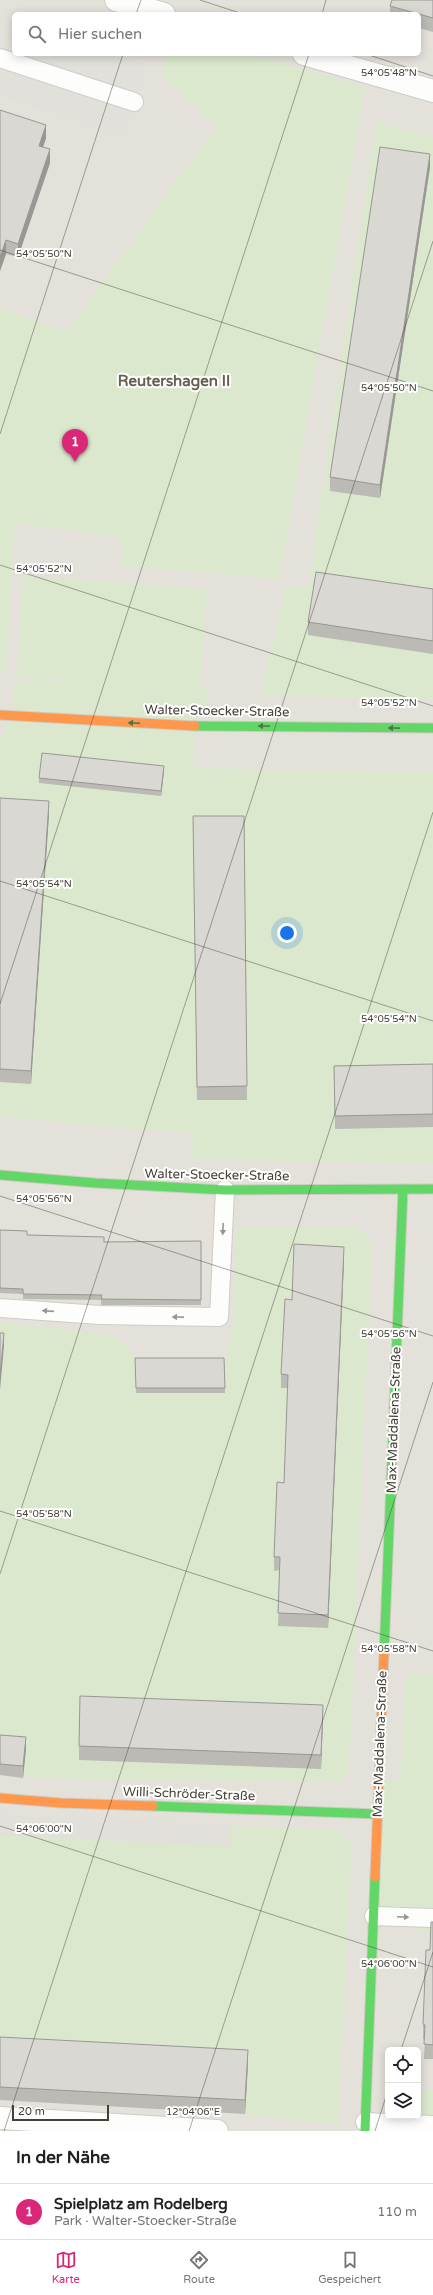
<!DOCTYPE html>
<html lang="de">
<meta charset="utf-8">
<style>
:root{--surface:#fff;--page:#f6f6f6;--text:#202124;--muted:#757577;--line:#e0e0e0;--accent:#db2777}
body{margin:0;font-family:"Varela Round",sans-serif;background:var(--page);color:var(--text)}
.controls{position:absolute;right:12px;bottom:12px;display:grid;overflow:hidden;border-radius:6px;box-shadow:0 2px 10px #0003}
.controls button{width:36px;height:36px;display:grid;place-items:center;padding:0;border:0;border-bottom:1px solid var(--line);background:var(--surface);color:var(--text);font:20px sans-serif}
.scale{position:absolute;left:12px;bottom:10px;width:97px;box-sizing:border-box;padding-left:4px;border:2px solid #454137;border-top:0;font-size:11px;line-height:14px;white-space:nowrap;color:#454137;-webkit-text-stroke:3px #fff;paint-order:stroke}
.you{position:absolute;left:287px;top:933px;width:14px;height:14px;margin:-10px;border:3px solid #fff;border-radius:50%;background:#1a73e8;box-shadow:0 0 0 6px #1a73e833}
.badge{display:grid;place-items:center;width:26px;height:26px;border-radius:50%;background:var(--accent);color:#fff;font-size:13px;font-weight:700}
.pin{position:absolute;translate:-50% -33px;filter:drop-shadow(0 1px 2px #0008)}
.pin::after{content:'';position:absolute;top:21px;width:14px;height:12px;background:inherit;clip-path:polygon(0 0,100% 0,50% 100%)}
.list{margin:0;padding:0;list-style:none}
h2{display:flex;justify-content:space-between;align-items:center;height:52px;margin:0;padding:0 16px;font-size:17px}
h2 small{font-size:13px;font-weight:400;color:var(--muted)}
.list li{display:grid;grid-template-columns:26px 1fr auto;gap:12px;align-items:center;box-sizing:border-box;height:56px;padding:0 16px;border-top:1px solid var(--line)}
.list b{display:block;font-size:15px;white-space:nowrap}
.list p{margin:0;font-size:13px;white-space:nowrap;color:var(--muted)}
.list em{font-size:13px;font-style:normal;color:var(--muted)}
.icon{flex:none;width:22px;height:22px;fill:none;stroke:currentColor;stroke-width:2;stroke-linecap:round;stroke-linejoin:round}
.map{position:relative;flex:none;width:433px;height:2131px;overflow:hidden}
.search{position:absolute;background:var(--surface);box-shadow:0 2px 10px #0003;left:12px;right:12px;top:12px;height:44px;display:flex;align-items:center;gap:10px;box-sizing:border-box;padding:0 14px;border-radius:6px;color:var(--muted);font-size:15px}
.sheet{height:108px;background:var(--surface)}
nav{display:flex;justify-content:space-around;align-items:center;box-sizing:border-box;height:56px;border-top:1px solid var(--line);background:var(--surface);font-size:11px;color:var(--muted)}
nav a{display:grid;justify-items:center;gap:2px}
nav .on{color:var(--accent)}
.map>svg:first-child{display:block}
.residential{fill:#e3e1d9;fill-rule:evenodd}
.green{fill:#dbe8cd}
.parking{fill:#e1e0db}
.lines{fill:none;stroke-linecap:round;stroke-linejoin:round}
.lane-casing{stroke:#cecdc8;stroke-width:20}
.street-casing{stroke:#cecdc8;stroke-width:24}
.fast-casing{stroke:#ceccc2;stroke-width:11}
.slow-casing{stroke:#ceccc2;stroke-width:11}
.lane{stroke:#fdfdfc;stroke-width:18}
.street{stroke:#fdfdfc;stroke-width:22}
.fast{stroke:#63d668;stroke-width:9}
.slow{stroke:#ff974d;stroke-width:9}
.wall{fill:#bbbab5}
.shaded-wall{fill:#989794}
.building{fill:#d9d8d3;stroke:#989794}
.oneway{fill:#507548}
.oneway2{fill:#989690}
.ticks{fill:none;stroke:#454137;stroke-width:1;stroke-opacity:0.45}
.labels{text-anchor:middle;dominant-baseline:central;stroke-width:4;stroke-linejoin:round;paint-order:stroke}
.street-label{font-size:13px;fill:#454137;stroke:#fff}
.quarter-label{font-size:15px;font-weight:bold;fill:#676050;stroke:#fff}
.ticks-label{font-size:10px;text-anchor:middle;fill:#454137;stroke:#fff;stroke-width:4;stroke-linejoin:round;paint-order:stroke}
</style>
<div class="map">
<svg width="433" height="2131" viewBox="0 0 433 2131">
<rect width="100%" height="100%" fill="#f0efea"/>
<path class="residential" d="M0,0H433V2131H0ZM14,14H419V54H14ZM388,2050H418V2116H388Z"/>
<g class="green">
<polygon points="168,54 249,54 365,87 279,579 122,566 121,538 15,523 6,670 0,673 0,308 66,332 216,127 161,75"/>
<polygon points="376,122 433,137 433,700 260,695 286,588 315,585 309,581"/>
<path d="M23,576L207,589L200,690L211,691C199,719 194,738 192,768L433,772V1164L192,1159L193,1134L0,1117V743L14,708V679L191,690L16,677Z"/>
<polygon points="236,1227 356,1228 367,1236 372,1247 349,1774 342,1781 305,1782 23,1778 0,1746 0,1322 106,1334 128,1345 135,1363 136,1393 224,1363 233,1326"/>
<polygon points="433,1673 433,1937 374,1916 379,1781 400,1780 405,1675"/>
<polygon points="230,1825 337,1830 352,1844 338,2125 245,2114 247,2063 0,2050 0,1835 228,1846"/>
<polygon points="418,2091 433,2092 433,2131 418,2116"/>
</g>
<g class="parking">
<polygon points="14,49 14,54 116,54 146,64 123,136 0,96"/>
<polygon points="0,1814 230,1825 229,1846 0,1835"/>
</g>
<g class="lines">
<defs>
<g id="lane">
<polyline points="0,58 134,102"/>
<polyline points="0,1308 100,1315 219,1317 225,1190"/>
<polyline points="374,1916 433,1918"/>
<polyline points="365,2122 433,2125"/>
</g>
<g id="street">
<polyline points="116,0 164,14"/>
<polyline points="304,54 433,91"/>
<polyline points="0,2118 217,2131"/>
</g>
<g id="fast">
<polyline points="195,726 433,728"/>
<polyline points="0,1175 95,1183 225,1190 433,1189"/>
<polyline points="384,1653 403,1189"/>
<polyline points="153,1806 378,1814"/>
<polyline points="365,2131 375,1877"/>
</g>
<g id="slow">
<polyline points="0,715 195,726"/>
<polyline points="0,1798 61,1803 153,1806"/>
<polyline points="375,1877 384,1653"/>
</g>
</defs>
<use href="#lane" class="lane-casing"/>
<use href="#street" class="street-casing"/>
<use href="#fast" class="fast-casing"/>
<use href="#slow" class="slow-casing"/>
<use href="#lane" class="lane"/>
<use href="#street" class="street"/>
<use href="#fast" class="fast"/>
<use href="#slow" class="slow"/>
</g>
<g class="wall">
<polygon points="433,0 433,32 419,28 419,14 390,14 390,6"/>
<polygon points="0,110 46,138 43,147 50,163 18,257 6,254 0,271"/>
<polygon points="430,167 380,498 330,491 330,477"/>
<polygon points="433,589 433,654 308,635 308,622"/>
<polygon points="164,771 161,796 39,783 39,778"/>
<polygon points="0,798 49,814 31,1084 0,1082"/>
<polygon points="193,816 244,816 247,1100 197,1100"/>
<polygon points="433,1064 433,1127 335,1129 334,1066"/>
<polygon points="0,1230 27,1235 104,1242 201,1241 201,1305 101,1305 101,1300 23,1299 23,1294 0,1293"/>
<polygon points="344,1260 328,1628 278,1626 280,1570 274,1571 274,1557 284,1483 288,1388 281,1388 281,1374 292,1300"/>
<polygon points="135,1358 224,1358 225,1393 136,1393"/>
<polygon points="323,1718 321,1769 79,1760 79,1746"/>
<polygon points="0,1735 26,1749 23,1778 0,1775"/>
<polygon points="433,1922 433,2059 424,2059 425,2039 423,2039 423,2024"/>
<polygon points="0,2037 248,2063 245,2114 0,2100"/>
</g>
<g class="shaded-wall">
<polygon points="46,125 46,138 39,159 39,146"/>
<polygon points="50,149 50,163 18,257 18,244"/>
<polygon points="430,154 430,167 380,498 380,485"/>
<polygon points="6,240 6,254 0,271 0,257"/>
<polygon points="164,766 164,771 161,796 161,791"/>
<polygon points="49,801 49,814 31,1084 31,1071"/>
<polygon points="344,1247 344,1260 328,1628 328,1615"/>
<polygon points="4,1333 4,1346 0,1390 0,1376"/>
<polygon points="323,1705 323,1718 321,1769 321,1755"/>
<polygon points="26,1737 26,1749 23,1778 23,1766"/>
<polygon points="248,2050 248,2063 245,2114 245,2100"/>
</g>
<g class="building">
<polygon points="392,0 433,0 433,18 390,6"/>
<polygon points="0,110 46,125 39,146 50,149 18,244 6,240 0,257"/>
<polygon points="380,147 430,154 380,485 330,477"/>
<polygon points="316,572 433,589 433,641 308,622"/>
<polygon points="42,753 164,766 161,791 39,778"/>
<polygon points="0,798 49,801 31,1071 0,1069"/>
<polygon points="193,816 244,816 247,1086 197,1087"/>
<polygon points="433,1064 433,1114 335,1116 334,1066"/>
<polygon points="0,1230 27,1231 27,1235 104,1237 104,1242 201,1241 201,1300 101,1299 102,1295 23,1294 23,1289 0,1288"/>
<polygon points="294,1244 344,1247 328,1615 278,1613 280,1557 274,1557 277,1482 284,1483 288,1375 281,1374 285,1299 292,1300"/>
<polygon points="0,1333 4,1333 0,1376"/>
<polygon points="135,1358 224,1358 225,1388 136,1388"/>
<polygon points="80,1696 323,1705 321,1755 79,1746"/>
<polygon points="0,1735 26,1737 23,1766 0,1764"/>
<polygon points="431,1922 433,1922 433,2045 424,2044 425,2025 423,2024 426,1950 430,1950"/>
<polygon points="0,2037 248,2050 245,2100 0,2087"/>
</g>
<defs><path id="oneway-solid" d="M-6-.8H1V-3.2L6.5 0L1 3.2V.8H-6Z"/></defs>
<g class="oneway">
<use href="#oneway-solid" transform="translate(134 723) rotate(-177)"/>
<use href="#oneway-solid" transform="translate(264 726) rotate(180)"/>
<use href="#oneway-solid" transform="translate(394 728) rotate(-179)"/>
</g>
<g class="oneway2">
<use href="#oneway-solid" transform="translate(223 1229) rotate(92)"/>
<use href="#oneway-solid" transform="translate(48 1311) rotate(-176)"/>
<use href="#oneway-solid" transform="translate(178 1317) rotate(-179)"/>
<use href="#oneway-solid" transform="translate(403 1917) rotate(2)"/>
</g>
<path class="ticks" d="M200,0L243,14M136,14L141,0M322,14L326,0M366,54L433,76M0,250L433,391M0,434L123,54M0,565L433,706M0,881L433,1021M0,1004L309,54M0,1196L433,1336M0,1511L433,1651M0,1574L433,241M0,1826L433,1967M401,2050L433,1952M4,2131L433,812M189,2131L433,1382M375,2131L388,2090"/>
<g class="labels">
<g class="street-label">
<text transform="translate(217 711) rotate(1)">Walter-Stoecker-Straße</text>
<text transform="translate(217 1175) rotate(1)">Walter-Stoecker-Straße</text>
<text transform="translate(394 1420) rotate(-88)">Max-Maddalena-Straße</text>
<text transform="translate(380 1744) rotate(-88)">Max-Maddalena-Straße</text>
<text transform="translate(189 1794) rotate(2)">Willi-Schröder-Straße</text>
</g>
<g class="quarter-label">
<text x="174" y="381">Reutershagen II</text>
</g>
</g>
<g class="ticks-label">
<text x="389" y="76">54°05'48"N</text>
<text x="44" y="257">54°05'50"N</text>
<text x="389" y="391">54°05'50"N</text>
<text x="44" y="572">54°05'52"N</text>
<text x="389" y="706">54°05'52"N</text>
<text x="44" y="887">54°05'54"N</text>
<text x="389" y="1022">54°05'54"N</text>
<text x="44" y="1202">54°05'56"N</text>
<text x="389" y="1337">54°05'56"N</text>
<text x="44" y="1517">54°05'58"N</text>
<text x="389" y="1652">54°05'58"N</text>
<text x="44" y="1832">54°06'00"N</text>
<text x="389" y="1967">54°06'00"N</text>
<text x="193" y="2115">12°04'06"E</text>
</g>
</svg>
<div class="controls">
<button><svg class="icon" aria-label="locate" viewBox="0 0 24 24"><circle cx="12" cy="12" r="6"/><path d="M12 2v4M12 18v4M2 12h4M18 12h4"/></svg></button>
<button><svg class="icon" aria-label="layers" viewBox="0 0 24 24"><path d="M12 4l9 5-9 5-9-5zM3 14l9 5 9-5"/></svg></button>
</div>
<div class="scale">20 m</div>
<div class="you"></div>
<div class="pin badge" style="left:75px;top:462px">1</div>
<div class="search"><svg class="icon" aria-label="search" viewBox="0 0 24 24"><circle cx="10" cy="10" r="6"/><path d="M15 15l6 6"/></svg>Hier suchen</div>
</div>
<section class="sheet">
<h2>In der Nähe<small></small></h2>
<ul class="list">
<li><span class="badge">1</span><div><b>Spielplatz am Rodelberg</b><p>Park · Walter-Stoecker-Straße</p></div><em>110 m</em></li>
</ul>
</section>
<nav>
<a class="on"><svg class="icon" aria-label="map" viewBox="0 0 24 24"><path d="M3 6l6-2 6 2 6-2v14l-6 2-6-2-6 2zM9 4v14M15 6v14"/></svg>Karte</a>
<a><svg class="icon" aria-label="directions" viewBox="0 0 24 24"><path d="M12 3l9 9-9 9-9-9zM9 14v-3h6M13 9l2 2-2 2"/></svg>Route</a>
<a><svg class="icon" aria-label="saved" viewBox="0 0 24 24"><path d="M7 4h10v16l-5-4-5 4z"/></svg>Gespeichert</a>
</nav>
